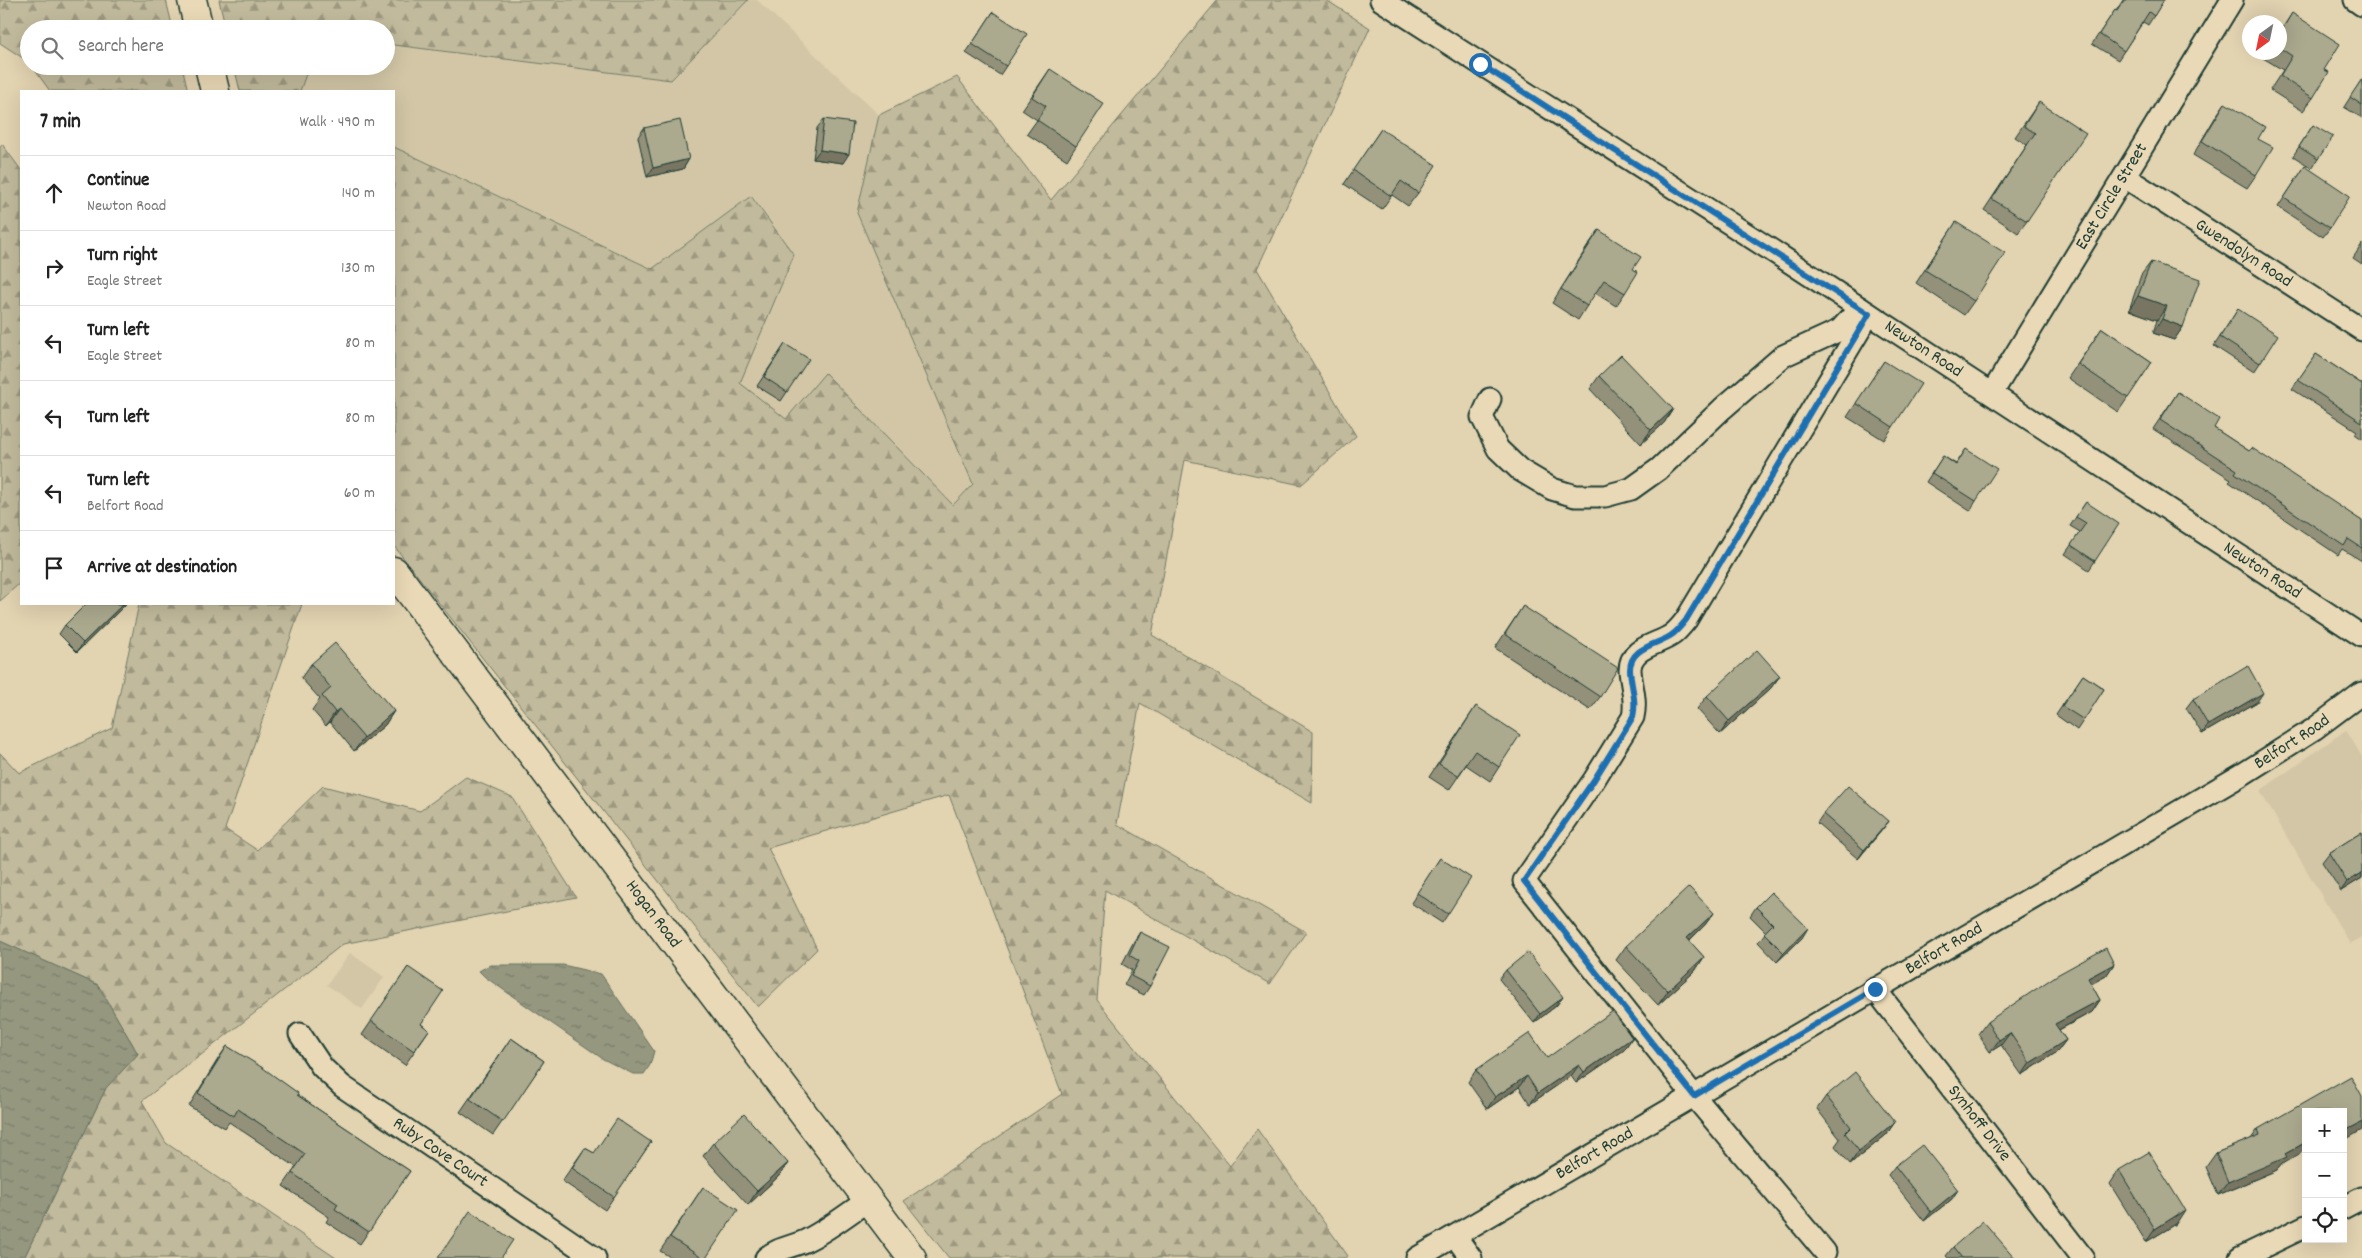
<!DOCTYPE html>
<meta charset="utf-8">
<style>
:root{--surface:#fff;--page:#f6f6f6;--text:#222;--muted:#767676;--line:#e0e0e0}
body{margin:0;font-family:Dekko,sans-serif;background:var(--page);color:var(--text)}
.controls{position:absolute;right:15px;bottom:15px;display:grid;overflow:hidden;border-radius:0px;box-shadow:0 5px 20px #0002}
.controls button{width:45px;height:45px;display:grid;place-items:center;padding:0;border:0;border-bottom:1px solid var(--line);background:var(--surface);color:var(--text);font:25px sans-serif}
.compass{position:absolute;left:2242px;top:15px;width:45px;height:45px;border-radius:50%;background:var(--surface);box-shadow:0 5px 20px #0002;rotate:213deg}
.stop{position:absolute;width:15px;height:15px;margin:-11px;border:4px solid #1f6fb2;border-radius:50%;background:#fff}
.stop.end{background:#1f6fb2;border-color:#fff;box-shadow:0 1px 5px #0008}
.list{margin:0;padding:0;list-style:none}
h2{display:flex;justify-content:space-between;align-items:center;height:65px;margin:0;padding:0 20px;font-size:21px}
h2 small{font-size:16px;font-weight:400;color:var(--muted)}
.list li{display:grid;grid-template-columns:32px 1fr auto;gap:15px;align-items:center;box-sizing:border-box;height:75px;padding:0 20px;border-top:1px solid var(--line)}
.list b{display:block;font-size:19px;white-space:nowrap}
.list p{margin:0;font-size:16px;white-space:nowrap;color:var(--muted)}
.list em{font-size:16px;font-style:normal;color:var(--muted)}
.icon{flex:none;width:28px;height:28px;fill:none;stroke:currentColor;stroke-width:2;stroke-linecap:round;stroke-linejoin:round}
.map{position:relative;flex:none;width:2362px;height:1258px;overflow:hidden}
.search{position:absolute;background:var(--surface);box-shadow:0 5px 20px #0002;left:20px;top:20px;width:375px;height:55px;display:flex;align-items:center;gap:12px;box-sizing:border-box;padding:0 18px;border-radius:28px;color:var(--muted);font-size:19px}
.panel{position:absolute;background:var(--surface);box-shadow:0 5px 20px #0002;left:20px;top:90px;width:375px;height:515px;border-radius:0px}
.map>svg:first-child{display:block}
.built{fill:#d2c6a6}
.forest{fill:url(#forest-firs);stroke:#707c68}
.water{fill:url(#water-ripples);stroke:#667361}
.lines{fill:none;stroke-linecap:round;stroke-linejoin:round}
.minor-casing{stroke:#1f3d34;stroke-width:25}
.major-casing{stroke:#1f3d34;stroke-width:31}
.minor{stroke:#ead9b6;stroke-width:21}
.major{stroke:#ead9b6;stroke-width:28}
.wall{fill:#93917a;stroke:#1f3d34}
.shaded-wall{fill:#787663;stroke:#1f3d34}
.building{fill:#aba98e;stroke:#1f3d34}
.route{stroke:#1f6fb2;stroke-width:6}
.labels{text-anchor:middle;dominant-baseline:central;stroke-width:4.5;stroke-linejoin:round;paint-order:stroke}
.street-label{font-size:18px;fill:#1f3d34;stroke:#ead9b6}
</style>
<div class="map">
<svg width="2362" height="1258" viewBox="0 0 2362 1258">
<defs>
<pattern id="forest-firs" width="22" height="20" patternUnits="userSpaceOnUse" patternTransform="scale(1.25)"><rect width="22" height="20" fill="#c2ba9c"/><path d="M5 1l3.5 6h-7zM16 11l3.5 6h-7z" fill="#9d9880"/></pattern>
<pattern id="water-ripples" width="26" height="14" patternUnits="userSpaceOnUse" patternTransform="scale(1.25)"><rect width="26" height="14" fill="#95977f"/><path d="M2 4q2-2 4 0t4 0M15 11q2-2 4 0t4 0" fill="none" stroke="#797c69"/></pattern>
</defs>
<rect width="100%" height="100%" fill="#e2d3b1"/>
<filter id="ink" filterUnits="userSpaceOnUse"><feTurbulence type="fractalNoise" baseFrequency=".02" numOctaves="2"/><feDisplacementMap in="SourceGraphic" scale="10" xChannelSelector="R" yChannelSelector="G"/><feConvolveMatrix kernelMatrix="1 2 1 2 8 2 1 2 1" color-interpolation-filters="sRGB"/></filter>
<g filter="url(#ink)">
<g class="built">
<polygon points="748,0 757,0 879,115 857,214 973,484 953,505 825,374 786,419 740,383 794,255 752,196 652,269 394,147 394,91 300,91 309,66 386,66 386,44 671,80"/>
<polygon points="2346,730 2362,757 2362,937 2350,944 2260,791"/>
<polygon points="350,953 384,977 362,1009 327,985"/>
</g>
<g class="forest">
<polygon points="0,0 166,0 173,29 29,29 29,62 0,43"/>
<polygon points="219,0 748,0 671,80 386,44 386,29 226,29"/>
<polygon points="1218,0 1326,0 1370,28 1257,269 1356,436 1301,485 1185,460 1152,635 1313,732 1312,803 1140,703 1117,824 1306,932 1270,984 1105,890 1097,1000 1230,1166 1257,1129 1348,1256 1344,1258 949,1258 904,1201 1062,1094 949,795 768,848 817,949 758,1007 394,546 394,147 652,269 751,196 794,255 740,383 786,419 825,373 953,505 973,484 857,213 879,115 957,77 1051,200"/>
<polygon points="32,66 182,66 188,91 50,91"/>
<polygon points="234,66 309,66 300,91 240,91"/>
<polygon points="2,144 21,170 21,582 0,601 0,147"/>
<polygon points="139,604 302,604 225,829 257,850 323,786 420,811 466,777 512,797 576,897 343,944 142,1101 166,1143 336,1258 24,1258 106,1088 138,1054 98,985 0,941 0,753 19,773 112,728"/>
</g>
<g class="water">
<polygon points="0,941 98,985 138,1054 106,1088 24,1258 0,1258"/>
<polygon points="490,965 563,965 601,974 654,1051 650,1065 644,1074 633,1074 603,1059 485,977 479,971"/>
</g>
<g class="lines">
<defs>
<g id="minor">
<path id="s1" d="M1381,0L1782,257L2362,636"/>
<polyline points="2355,0 2362,5"/>
<path id="s2" d="M2125,177L2362,330"/>
<path id="s3" d="M1992,393L2232,0"/>
<polyline points="1490,399 1482,417 1498,449 1520,470 1552,489 1575,496 1605,496 1631,489 1659,469 1722,409 1783,356 1840,330 1860,308"/>
<path id="s4" d="M1875,989L2083,1258"/>
<path id="s5" d="M300,1034L322,1067L342,1086L595,1258"/>
<polyline points="2343,1208 2362,1198"/>
<polyline points="1455,1236 1471,1258"/>
<path d="M1825,1252L1694,1096L1524,881L1594,780L1633,717C1637,700 1631,686 1630,670C1630,646 1659,645 1673,634C1677,631 1682,625 1686,620L1869,314"/>
<path d="M766,1258C779,1247 794,1247 809,1239C830,1228 848,1214 868,1200"/>
<path id="s6" d="M1417,1258L2243,774L2314,729L2362,693"/>
<polyline points="2240,1258 2306,1226"/>
</g>
<g id="major">
<polyline points="192,0 199,29"/>
<polyline points="209,66 215,91"/>
<path id="s7" d="M394,571L912,1258"/>
</g>
</defs>
<use href="#minor" class="minor-casing"/>
<use href="#major" class="major-casing"/>
<use href="#minor" class="minor"/>
<use href="#major" class="major"/>
</g>
<g class="wall">
<polygon points="2123,0 2164,0 2148,25 2143,22 2118,60 2092,44 2115,10 2116,11"/>
<polygon points="993,12 1006,66 1000,75 966,53"/>
<polygon points="2292,13 2324,70 2313,98 2303,111 2270,90 2283,70 2263,58 2267,52 2280,52 2280,32"/>
<polygon points="1050,69 1076,146 1067,160 1027,134 1037,120 1022,110"/>
<polygon points="2362,79 2362,118 2344,107"/>
<polygon points="2039,102 2027,221 2018,233 1984,210 2027,145 2015,137"/>
<polygon points="2225,103 2258,139 2256,175 2247,188 2193,155 2216,116"/>
<polygon points="824,119 843,163 813,159 817,128"/>
<polygon points="2313,125 2318,159 2312,168 2293,156"/>
<polygon points="644,128 689,159 683,169 647,177 638,137"/>
<polygon points="1381,129 1418,193 1408,206 1392,195 1382,209 1344,184"/>
<polygon points="2305,166 2330,228 2323,237 2278,207"/>
<polygon points="1956,222 1974,301 1964,315 1916,283"/>
<polygon points="1599,230 1633,269 1625,293 1616,306 1595,293 1578,320 1552,303 1589,244"/>
<polygon points="2362,244 2362,264 2353,258"/>
<polygon points="2151,262 2183,327 2174,340 2153,333 2157,320 2129,310 2141,275"/>
<polygon points="2238,309 2260,363 2254,372 2214,346"/>
<polygon points="2102,328 2152,362 2118,412 2068,378"/>
<polygon points="785,344 787,392 781,401 757,386"/>
<polygon points="2316,354 2362,384 2362,439 2355,434 2357,431 2292,389"/>
<polygon points="1884,361 1893,427 1884,440 1847,417"/>
<polygon points="1599,376 1673,409 1664,423 1641,444 1590,389"/>
<polygon points="2178,392 2214,428 2249,451 2362,521 2362,561 2342,549 2338,555 2229,482 2231,479 2153,429"/>
<polygon points="1966,449 1976,501 1970,511 1926,482 1943,456 1956,464"/>
<polygon points="2086,502 2095,561 2089,570 2065,554 2080,532 2070,526"/>
<polygon points="86,604 126,604 77,652 59,634 65,625"/>
<polygon points="1523,606 1600,697 1590,710 1495,648"/>
<polygon points="311,664 394,711 385,725 354,751 330,722 326,726 312,710 320,699 301,678"/>
<polygon points="2083,675 2104,689 2077,730 2056,715"/>
<polygon points="1780,676 1770,689 1720,734 1697,709 1707,696"/>
<polygon points="2193,699 2257,702 2202,734 2186,708"/>
<polygon points="1476,706 1499,767 1490,781 1466,765 1449,790 1429,777"/>
<polygon points="1823,814 1889,821 1882,830 1858,859 1817,823"/>
<polygon points="2362,832 2362,878 2341,891 2322,862 2329,853"/>
<polygon points="1440,858 1448,914 1442,923 1411,903"/>
<polygon points="1756,907 1802,938 1777,962 1758,942 1766,932 1750,916"/>
<polygon points="1714,913 1704,926 1689,941 1704,957 1695,971 1658,1005 1616,960 1626,946"/>
<polygon points="1140,932 1150,986 1144,995 1124,985 1132,970 1122,964 1134,941"/>
<polygon points="2114,964 2106,976 2091,984 2100,1000 2092,1012 2059,1030 2066,1040 2057,1052 2022,1075 2001,1045 1990,1052 1978,1034 1987,1022"/>
<polygon points="408,967 421,1024 429,1030 405,1065 362,1035"/>
<polygon points="1506,970 1563,997 1556,1006 1534,1023 1499,979"/>
<polygon points="511,1038 544,1061 493,1135 460,1112"/>
<polygon points="1632,1038 1624,1050 1576,1083 1571,1076 1530,1104 1519,1087 1487,1109 1468,1082 1476,1070 1547,1058"/>
<polygon points="227,1046 297,1095 410,1171 360,1244 326,1222 329,1217 283,1186 296,1167 229,1122 225,1128 189,1106 218,1059"/>
<polygon points="1826,1096 1895,1122 1886,1135 1850,1164 1835,1146 1840,1139 1817,1109"/>
<polygon points="2343,1112 2282,1164 2277,1170 2218,1195 2206,1167 2216,1153 2251,1139 2258,1129"/>
<polygon points="651,1142 605,1210 562,1181 585,1148 594,1153"/>
<polygon points="713,1143 788,1163 779,1176 748,1205 703,1156"/>
<polygon points="1895,1166 1952,1199 1924,1221 1888,1175"/>
<polygon points="2119,1170 2176,1224 2146,1242 2110,1184"/>
<polygon points="703,1187 706,1258 672,1258 660,1251"/>
<polygon points="1953,1247 2015,1258 1948,1258 1946,1256"/>
</g>
<g class="shaded-wall">
<polygon points="820,150 849,154 843,163 813,159"/>
<polygon points="689,159 683,169 647,177 653,168"/>
<polygon points="2138,296 2167,306 2157,320 2129,310"/>
<polygon points="2162,319 2183,327 2174,340 2153,333"/>
<polygon points="1673,409 1664,423 1641,444 1651,430"/>
<polygon points="123,604 126,604 77,652 83,643"/>
<polygon points="1780,676 1770,689 1720,734 1729,721"/>
<polygon points="2263,693 2257,702 2202,734 2208,725"/>
<polygon points="339,709 330,722 326,726 335,712"/>
<polygon points="394,711 385,725 354,751 364,738"/>
<polygon points="1889,821 1882,830 1858,859 1864,850"/>
<polygon points="2362,873 2362,878 2341,891 2347,882"/>
<polygon points="1714,913 1704,926 1677,952 1687,938"/>
<polygon points="1808,928 1802,938 1777,962 1784,953"/>
<polygon points="1704,957 1695,971 1658,1005 1668,991"/>
<polygon points="2114,964 2106,976 2080,990 2088,978"/>
<polygon points="1563,997 1556,1006 1534,1023 1540,1014"/>
<polygon points="2100,1000 2092,1012 2047,1036 2055,1024"/>
<polygon points="2010,1033 2001,1045 1990,1052 1999,1040"/>
<polygon points="1632,1038 1624,1050 1576,1083 1584,1072"/>
<polygon points="2066,1040 2057,1052 2022,1075 2030,1063"/>
<polygon points="1579,1065 1571,1076 1530,1104 1538,1093"/>
<polygon points="1527,1076 1519,1087 1487,1109 1495,1097"/>
<polygon points="1895,1122 1886,1135 1850,1164 1859,1151"/>
<polygon points="2362,1122 2362,1130 2343,1141 2343,1132"/>
<polygon points="2306,1142 2306,1150 2282,1164 2277,1170 2218,1195 2228,1182 2285,1154"/>
<polygon points="788,1163 779,1176 748,1205 757,1191"/>
<polygon points="1958,1190 1952,1199 1924,1221 1931,1212"/>
<polygon points="2185,1210 2176,1224 2146,1242 2155,1229"/>
</g>
<g class="building">
<polygon points="2124,0 2164,0 2154,16 2149,12 2124,51 2099,34 2115,10 2117,11"/>
<polygon points="993,12 1027,34 1006,66 972,44"/>
<polygon points="2292,13 2340,44 2324,70 2329,72 2313,98 2280,76 2292,56 2280,48 2280,33"/>
<polygon points="1050,69 1104,104 1076,146 1037,120 1046,106 1032,97"/>
<polygon points="2362,79 2362,105 2350,97"/>
<polygon points="2039,102 2086,133 2027,221 1992,199 2035,133 2024,126"/>
<polygon points="2225,103 2265,127 2258,139 2273,147 2256,175 2202,141"/>
<polygon points="824,119 853,123 849,154 820,150"/>
<polygon points="680,120 689,159 653,168 644,128"/>
<polygon points="2313,125 2333,137 2318,159 2299,147"/>
<polygon points="1381,129 1436,165 1418,193 1401,181 1391,196 1353,170"/>
<polygon points="2305,166 2350,196 2330,228 2284,198"/>
<polygon points="1956,222 2005,253 1974,301 1925,270"/>
<polygon points="1599,230 1641,257 1633,269 1638,272 1625,293 1604,280 1587,306 1561,289"/>
<polygon points="2151,262 2200,279 2183,327 2162,319 2167,306 2138,296"/>
<polygon points="2238,309 2278,335 2260,363 2220,337"/>
<polygon points="2102,328 2152,362 2128,398 2078,364"/>
<polygon points="785,344 809,359 787,392 764,377"/>
<polygon points="2316,354 2362,384 2362,422 2298,380"/>
<polygon points="1621,355 1673,409 1651,430 1599,376"/>
<polygon points="1884,361 1921,384 1893,427 1856,403"/>
<polygon points="2178,392 2219,419 2214,428 2249,451 2252,448 2362,521 2362,548 2348,539 2344,546 2235,473 2237,470 2160,420"/>
<polygon points="1966,449 1997,469 1976,501 1932,473 1943,456 1956,465"/>
<polygon points="2086,502 2119,524 2095,561 2071,545 2086,523 2076,517"/>
<polygon points="86,604 123,604 83,643 65,625"/>
<polygon points="1523,606 1618,668 1600,697 1505,634"/>
<polygon points="335,643 394,711 364,738 339,709 335,712 322,696 331,688 311,664"/>
<polygon points="1757,650 1780,676 1729,721 1707,696"/>
<polygon points="2248,666 2263,693 2208,725 2193,699"/>
<polygon points="2083,675 2104,689 2084,720 2062,706"/>
<polygon points="1476,706 1520,735 1499,767 1475,751 1458,776 1439,764"/>
<polygon points="1848,786 1889,821 1864,850 1823,814"/>
<polygon points="2362,832 2362,873 2347,882 2329,853"/>
<polygon points="1440,858 1471,878 1448,914 1417,893"/>
<polygon points="1689,887 1714,913 1687,938 1704,957 1668,991 1626,946"/>
<polygon points="1771,892 1808,928 1784,953 1764,933 1773,924 1756,907"/>
<polygon points="1140,932 1170,947 1150,986 1131,976 1139,961 1129,955"/>
<polygon points="2106,948 2114,964 2088,978 2100,1000 2055,1024 2066,1040 2030,1063 2010,1033 1999,1040 1987,1022 2057,975"/>
<polygon points="1528,952 1563,997 1540,1014 1506,970"/>
<polygon points="408,967 443,991 421,1024 429,1030 414,1051 371,1021"/>
<polygon points="1613,1011 1632,1038 1584,1072 1579,1065 1538,1093 1527,1076 1495,1097 1476,1070 1530,1033 1547,1058"/>
<polygon points="511,1038 544,1061 503,1122 470,1099"/>
<polygon points="227,1046 263,1068 298,1093 297,1095 410,1171 369,1232 335,1209 338,1204 292,1173 305,1154 238,1109 234,1116 198,1093"/>
<polygon points="1855,1072 1895,1122 1859,1151 1845,1133 1851,1127 1826,1096"/>
<polygon points="2351,1076 2362,1096 2362,1122 2343,1132 2343,1112 2306,1112 2306,1142 2285,1154 2287,1157 2228,1182 2216,1153 2260,1135 2258,1129"/>
<polygon points="744,1114 788,1163 757,1191 713,1143"/>
<polygon points="617,1119 651,1142 614,1197 572,1168 585,1148 594,1153"/>
<polygon points="1922,1145 1958,1190 1931,1212 1895,1166"/>
<polygon points="2149,1152 2185,1210 2155,1229 2119,1170"/>
<polygon points="703,1187 738,1210 706,1258 702,1258 670,1237"/>
<polygon points="470,1211 513,1240 501,1258 491,1258 489,1257 488,1258 438,1258"/>
<polygon points="1983,1221 2015,1258 1962,1258 1953,1247"/>
</g>
</g>
<g class="lines" filter="url(#ink)">
<path class="route" d="M1480,64L1869,314L1686,620C1682,625 1677,631 1673,634C1659,645 1630,646 1630,670C1631,686 1637,700 1633,717L1594,780L1524,881L1694,1096L1875,989"/>
</g>
<g class="labels">
<g class="street-label">
<text stroke="none"><textPath href="#s3" startOffset="230">East Circle Street</textPath></text>
<text stroke="none"><textPath href="#s2" startOffset="141">Gwendolyn Road</textPath></text>
<text stroke="none"><textPath href="#s1" startOffset="645">Newton Road</textPath></text>
<text stroke="none"><textPath href="#s1" startOffset="1050">Newton Road</textPath></text>
<text stroke="none"><textPath href="#s6" startOffset="1016">Belfort Road</textPath></text>
<text stroke="none"><textPath href="#s7" startOffset="430">Hogan Road</textPath></text>
<text stroke="none"><textPath href="#s6" startOffset="611">Belfort Road</textPath></text>
<text stroke="none"><textPath href="#s4" startOffset="170">Synhoff Drive</textPath></text>
<text stroke="none"><textPath href="#s5" startOffset="186">Ruby Cove Court</textPath></text>
<text stroke="none"><textPath href="#s6" startOffset="206">Belfort Road</textPath></text>
</g>
</g>
</svg>
<div class="controls">
<button>+</button>
<button>−</button>
<button><svg class="icon" aria-label="locate" viewBox="0 0 24 24"><circle cx="12" cy="12" r="6"/><path d="M12 2v4M12 18v4M2 12h4M18 12h4"/></svg></button>
</div>
<svg class="compass" viewBox="-18 -18 36 36"><path d="M0-13l5 13h-10z" fill="#e53935"/><path d="M0 13l5-13h-10z" fill="#767676"/></svg>
<div class="stop" style="left:1480px;top:64px"></div>
<div class="stop end" style="left:1875px;top:989px"></div>
<div class="search"><svg class="icon" aria-label="search" viewBox="0 0 24 24"><circle cx="10" cy="10" r="6"/><path d="M15 15l6 6"/></svg>Search here</div>
<section class="panel">
<h2>7 min<small>Walk · 490 m</small></h2>
<ul class="list">
<li><svg class="icon" aria-label="ahead" viewBox="0 0 24 24"><path d="M12 20V5M6 11l6-6 6 6"/></svg><div><b>Continue</b><p>Newton Road</p></div><em>140 m</em></li>
<li><svg class="icon" aria-label="right" viewBox="0 0 24 24"><path d="M7 20v-9h11M14 6l5 5-5 5"/></svg><div><b>Turn right</b><p>Eagle Street</p></div><em>130 m</em></li>
<li><svg class="icon" aria-label="left" viewBox="0 0 24 24"><path d="M17 20v-9H6M10 6l-5 5 5 5"/></svg><div><b>Turn left</b><p>Eagle Street</p></div><em>80 m</em></li>
<li><svg class="icon" aria-label="left" viewBox="0 0 24 24"><path d="M17 20v-9H6M10 6l-5 5 5 5"/></svg><div><b>Turn left</b></div><em>80 m</em></li>
<li><svg class="icon" aria-label="left" viewBox="0 0 24 24"><path d="M17 20v-9H6M10 6l-5 5 5 5"/></svg><div><b>Turn left</b><p>Belfort Road</p></div><em>60 m</em></li>
<li><svg class="icon" aria-label="arrive" viewBox="0 0 24 24"><path d="M6 21V4h12l-3 4 3 4H6"/></svg><div><b>Arrive at destination</b></div></li>
</ul>
</section>
</div>
